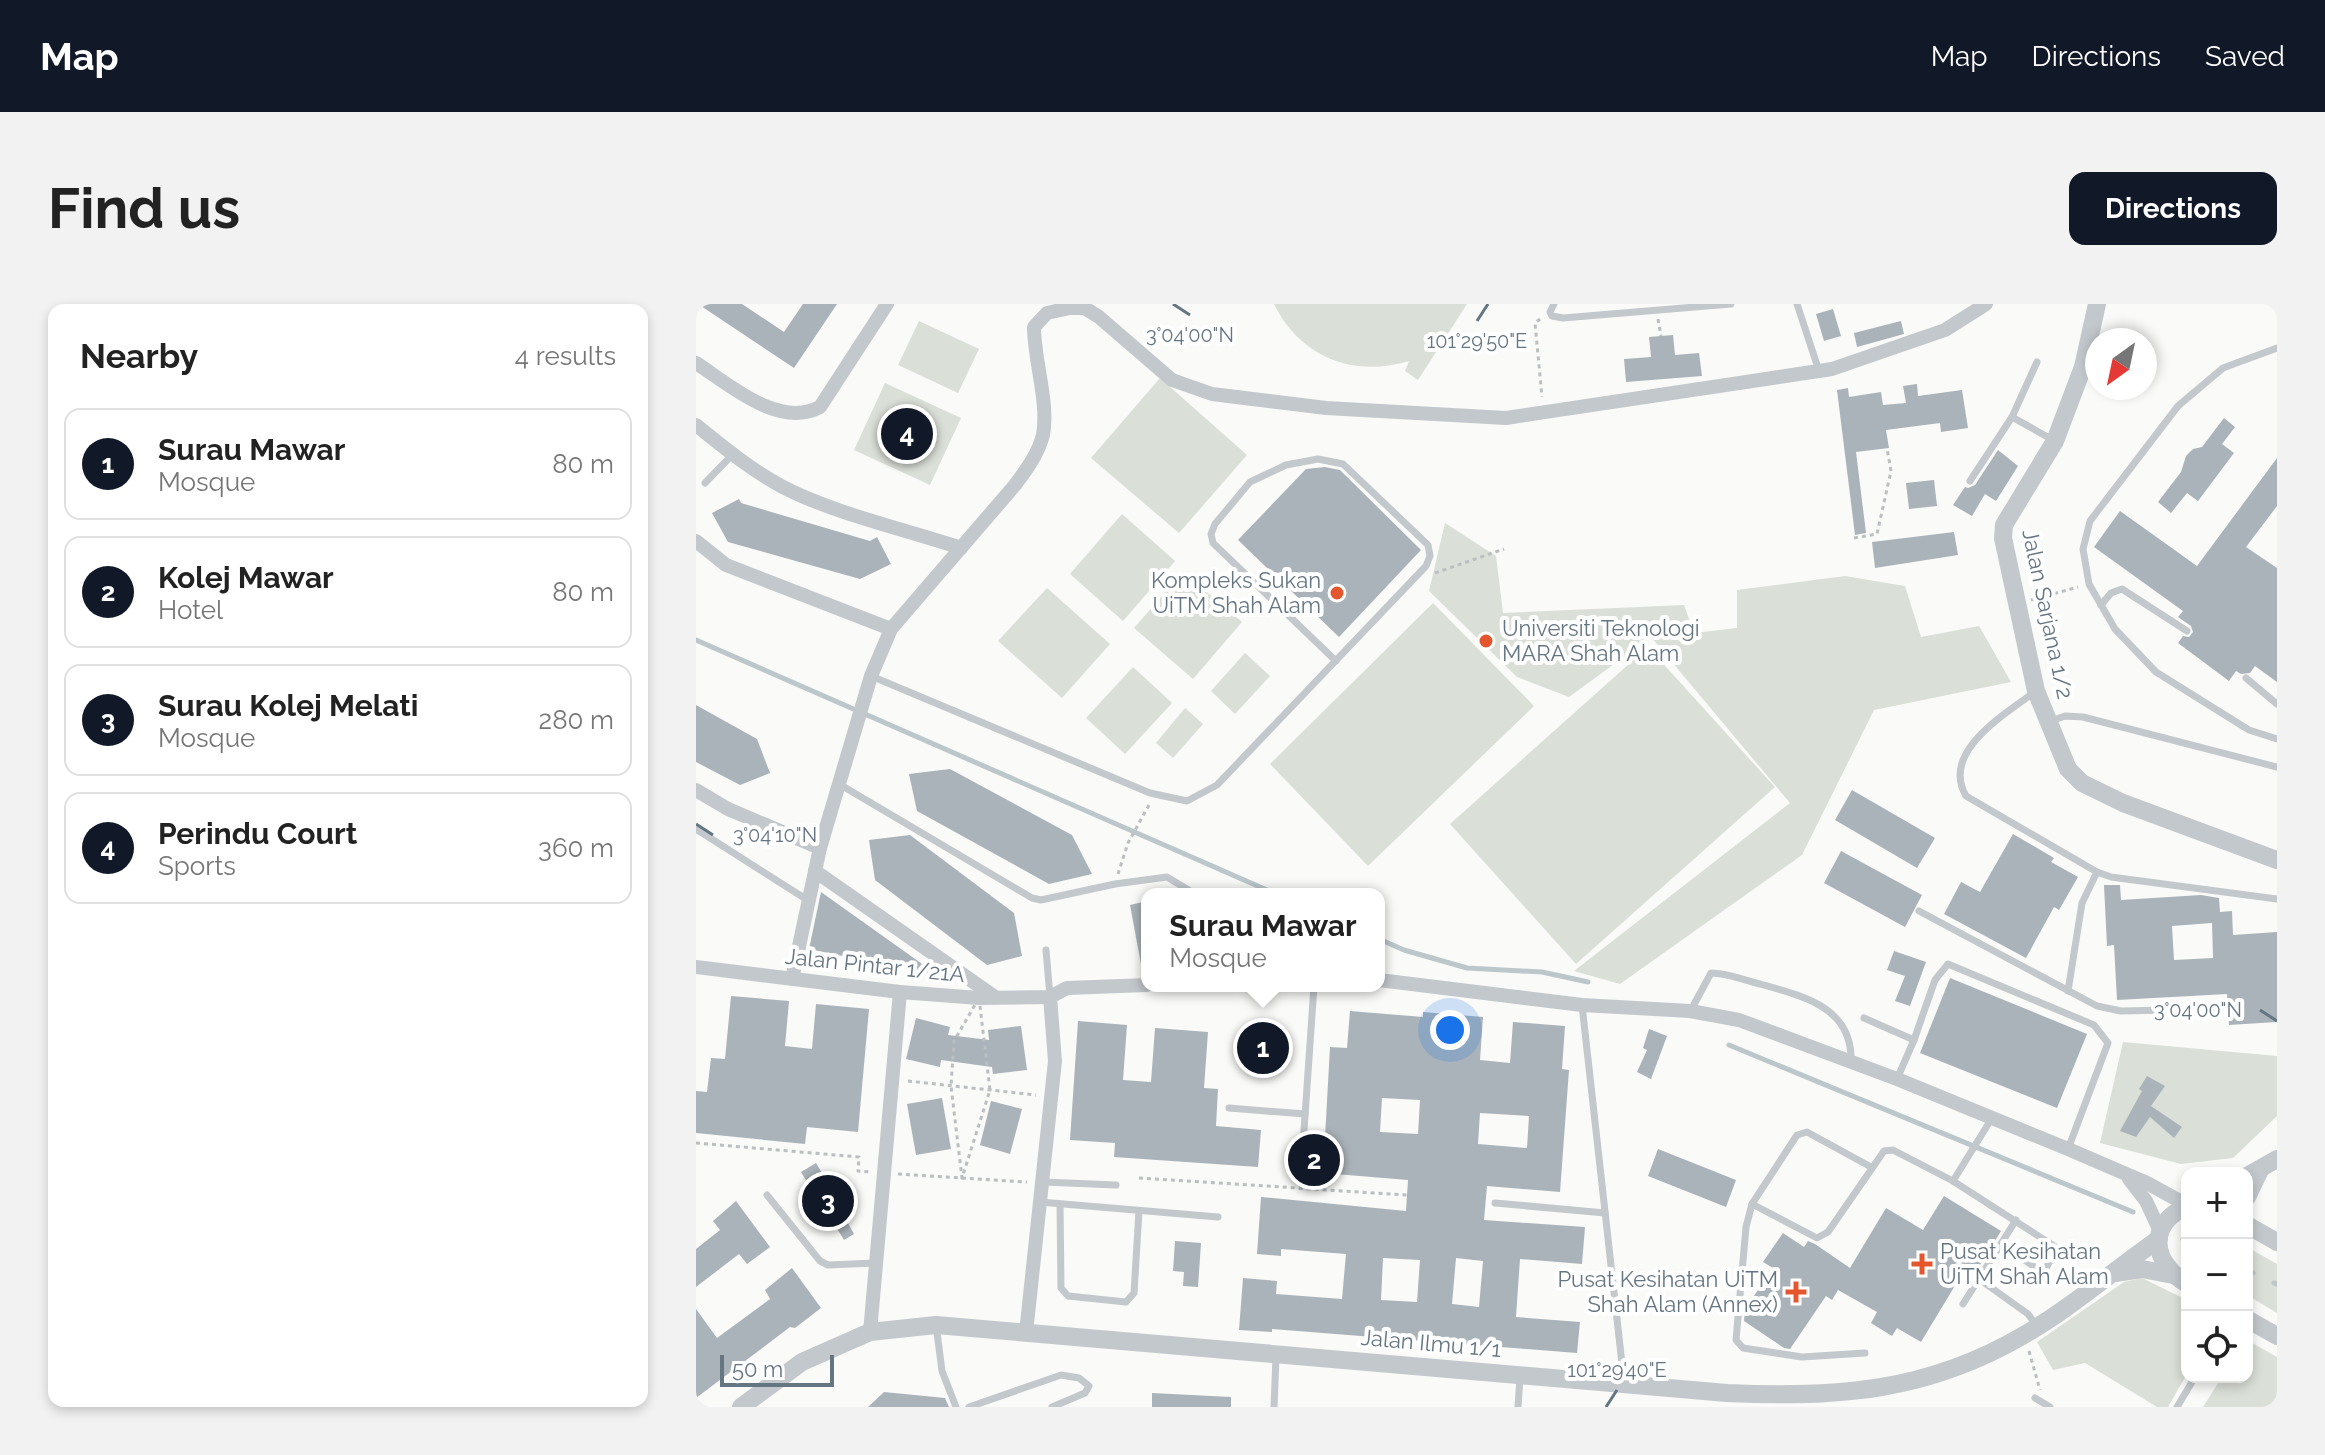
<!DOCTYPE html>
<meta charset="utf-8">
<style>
:root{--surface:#fff;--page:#f2f2f2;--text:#222;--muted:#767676;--line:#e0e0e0;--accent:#111827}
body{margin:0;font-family:Raleway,sans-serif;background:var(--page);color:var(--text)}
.controls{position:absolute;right:24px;bottom:24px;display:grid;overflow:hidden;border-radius:16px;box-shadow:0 4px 12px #0003}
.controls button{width:72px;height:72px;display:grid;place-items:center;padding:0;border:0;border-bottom:2px solid var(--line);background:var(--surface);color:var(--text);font:40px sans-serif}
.compass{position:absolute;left:1389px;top:24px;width:72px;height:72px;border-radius:50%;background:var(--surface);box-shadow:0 4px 12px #0003;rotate:213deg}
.scale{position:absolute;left:24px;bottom:20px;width:114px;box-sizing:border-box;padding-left:8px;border:4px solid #657683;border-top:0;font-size:22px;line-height:28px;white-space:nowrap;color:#657683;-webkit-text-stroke:6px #fff;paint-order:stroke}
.you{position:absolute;left:754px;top:726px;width:28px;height:28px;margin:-20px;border:6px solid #fff;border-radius:50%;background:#1a73e8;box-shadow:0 0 0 12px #1a73e833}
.badge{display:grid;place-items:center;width:52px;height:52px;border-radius:50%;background:var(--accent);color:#fff;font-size:26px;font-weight:700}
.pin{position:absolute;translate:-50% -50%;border:4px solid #fff;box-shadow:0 2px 8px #0006}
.popup{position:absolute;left:445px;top:584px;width:244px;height:104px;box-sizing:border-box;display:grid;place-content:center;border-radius:16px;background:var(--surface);filter:drop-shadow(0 2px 6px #0005);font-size:26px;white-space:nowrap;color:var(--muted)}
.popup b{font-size:30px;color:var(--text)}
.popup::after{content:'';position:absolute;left:50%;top:100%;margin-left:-16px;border:16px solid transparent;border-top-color:var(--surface)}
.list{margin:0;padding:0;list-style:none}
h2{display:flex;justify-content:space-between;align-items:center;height:104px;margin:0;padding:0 32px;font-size:34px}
h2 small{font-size:26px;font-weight:400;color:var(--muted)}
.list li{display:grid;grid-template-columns:52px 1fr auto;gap:24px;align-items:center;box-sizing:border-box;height:112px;margin:0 16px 16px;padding:0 16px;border:2px solid var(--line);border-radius:16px}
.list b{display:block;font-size:30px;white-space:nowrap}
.list p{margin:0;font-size:26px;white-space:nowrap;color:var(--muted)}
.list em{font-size:26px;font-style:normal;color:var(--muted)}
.icon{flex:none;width:44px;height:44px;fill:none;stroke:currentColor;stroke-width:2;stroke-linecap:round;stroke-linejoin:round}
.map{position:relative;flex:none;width:1581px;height:1103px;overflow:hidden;border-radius:16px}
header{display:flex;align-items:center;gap:48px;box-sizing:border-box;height:112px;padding:0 40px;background:var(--accent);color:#fff}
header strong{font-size:38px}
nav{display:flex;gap:44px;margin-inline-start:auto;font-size:28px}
.intro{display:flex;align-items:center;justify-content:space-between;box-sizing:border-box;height:192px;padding:0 48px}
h1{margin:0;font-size:56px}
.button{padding:20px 36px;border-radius:16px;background:var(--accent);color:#fff;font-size:28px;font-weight:700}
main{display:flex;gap:48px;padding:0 48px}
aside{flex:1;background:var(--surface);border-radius:16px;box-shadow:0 4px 12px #0003}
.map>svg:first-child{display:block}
.green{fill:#dadfd7}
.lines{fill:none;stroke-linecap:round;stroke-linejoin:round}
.stream{stroke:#bbc7cb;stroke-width:5}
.building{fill:#aab3b9;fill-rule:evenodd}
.path{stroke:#bbbfc2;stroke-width:3;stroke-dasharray:4 4;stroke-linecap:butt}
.service{stroke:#c3c8cc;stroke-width:7}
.minor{stroke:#c3c8cc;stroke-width:14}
.tertiary{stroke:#c3c8cc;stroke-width:18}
.ticks{fill:none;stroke:#657683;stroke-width:3}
.poi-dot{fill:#e4572e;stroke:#fff;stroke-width:3}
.labels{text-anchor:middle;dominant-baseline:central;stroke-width:8;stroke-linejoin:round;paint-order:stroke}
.poi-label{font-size:22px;fill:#657683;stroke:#fff;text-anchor:end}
.street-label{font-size:22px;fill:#657683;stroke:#fff}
.ticks-label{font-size:20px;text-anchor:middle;fill:#657683;stroke:#fff;stroke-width:8;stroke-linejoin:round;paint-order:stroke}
</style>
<header>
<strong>Map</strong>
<nav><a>Map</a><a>Directions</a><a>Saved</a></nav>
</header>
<div class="intro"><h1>Find us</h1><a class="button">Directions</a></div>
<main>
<aside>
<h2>Nearby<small>4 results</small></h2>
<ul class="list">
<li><span class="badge">1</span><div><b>Surau Mawar</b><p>Mosque</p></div><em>80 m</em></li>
<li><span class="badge">2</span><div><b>Kolej Mawar</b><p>Hotel</p></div><em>80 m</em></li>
<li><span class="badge">3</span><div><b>Surau Kolej Melati</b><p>Mosque</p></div><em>280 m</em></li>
<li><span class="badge">4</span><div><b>Perindu Court</b><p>Sports</p></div><em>360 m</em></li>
</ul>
</aside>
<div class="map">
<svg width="1581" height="1103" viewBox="0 0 1581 1103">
<rect width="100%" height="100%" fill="#fafaf8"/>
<g class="green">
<path d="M578,0H771L722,76L709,67L713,57C657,74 604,53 578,0Z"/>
<polygon points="223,17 283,45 262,89 202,61"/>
<polygon points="464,74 551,151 483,229 395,154"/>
<polygon points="189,79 265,114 234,181 158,146"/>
<polygon points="426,210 479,257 427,317 374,270"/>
<polygon points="749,219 800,252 807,309 988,301 998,329 1041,324 1041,286 1149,272 1209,282 1225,333 1283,322 1315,378 1178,406 1106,551 924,680 878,667 1094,499 955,333 873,393 821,373 733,287"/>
<polygon points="487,268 546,318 497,375 438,324"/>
<polygon points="351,284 414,340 366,394 302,337"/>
<polygon points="737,299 838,402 672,562 574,460"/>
<polygon points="952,343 1079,483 880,660 754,520"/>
<polygon points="549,349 574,372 539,410 515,387"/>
<polygon points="437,363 476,399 429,450 390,414"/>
<polygon points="489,404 507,420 477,454 460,439"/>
<polygon points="1427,738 1581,752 1581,812 1537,854 1485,860 1404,839"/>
<polygon points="1551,943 1581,960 1581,1009 1551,991"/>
<polygon points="1446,974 1491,996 1491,1070 1472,1103 1461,1103 1389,1059 1357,1066 1341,1038 1428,978"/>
<polygon points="1551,1036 1581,1053 1581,1103 1507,1103 1526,1073 1551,1073"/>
</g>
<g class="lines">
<g class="stream">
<polyline points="0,336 580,590"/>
<polyline points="683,635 708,646 771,664 846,668 892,678"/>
<polyline points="1033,741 1437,908"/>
<polyline points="1487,935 1491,937"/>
<polyline points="1551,966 1557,969"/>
<polyline points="1578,979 1581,980"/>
</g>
</g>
<g class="building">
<polygon points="2,0 46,0 88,28 107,0 141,0 98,64"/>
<polygon points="1137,5 1145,32 1128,37 1120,10"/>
<polygon points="1205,17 1208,30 1161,43 1158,29"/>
<polygon points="977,31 979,51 1003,49 1006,72 930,78 928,55 955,53 953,33"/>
<polygon points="1221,80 1222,92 1266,86 1272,124 1245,128 1244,119 1190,126 1193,144 1160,148 1170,229 1159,231 1141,86 1152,84 1153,93 1185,88 1187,101 1210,99 1207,82"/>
<polygon points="1528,114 1539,123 1526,140 1538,149 1502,197 1491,189 1475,209 1462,198 1485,168 1490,152 1497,145 1506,143"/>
<polygon points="1302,146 1322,162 1300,197 1289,190 1276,212 1257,201 1269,183 1272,184 1279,181"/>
<polygon points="1581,154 1581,202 1550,243 1581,264 1581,378 1559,362 1554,369 1545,370 1540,367 1533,377 1482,339 1487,332 1493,333 1497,328 1495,322 1482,313 1487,307 1398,243 1424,207 1501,262"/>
<polygon points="629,163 644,166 725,246 643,333 542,236 610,165"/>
<polygon points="1238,176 1241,202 1213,205 1210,179"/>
<polygon points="43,195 45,199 174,237 181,233 195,260 164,275 32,238 16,209"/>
<polygon points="1258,228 1262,251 1179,264 1176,238"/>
<polygon points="0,401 61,435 74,469 44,481 0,458"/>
<polygon points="254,465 376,531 396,570 353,580 221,507 213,470"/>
<polygon points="1156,486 1239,534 1221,564 1139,516"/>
<polygon points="1317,530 1358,554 1355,558 1382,573 1363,606 1358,603 1330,654 1248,610 1265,578 1284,588"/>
<polygon points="214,531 318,609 326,652 291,661 179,576 173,536"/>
<polygon points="1145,547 1226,591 1209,623 1128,579"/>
<path d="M1408,581H1424L1425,596L1505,591L1523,594L1524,608L1536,607L1537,631L1581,628V718L1533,721L1531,690L1421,696L1418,641L1411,642ZM1516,619L1517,654L1478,656L1476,622Z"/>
<polygon points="125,588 243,672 113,645"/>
<polygon points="451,597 451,659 445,660 434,601"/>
<polygon points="1198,647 1230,658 1214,702 1199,697 1209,672 1191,666"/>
<polygon points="1254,674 1391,730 1361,804 1224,749"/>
<polygon points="35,692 93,697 89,742 116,745 120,700 173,705 162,828 111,823 109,840 0,829 0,787 11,788 15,754 29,755"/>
<path d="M654,707L727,713V708L787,713L784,756L814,759L817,718L869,722L866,765L873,766L864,888L791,882L788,916L889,923L886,960L824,955L820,1013L884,1018L881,1049L576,1025V1028L543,1026L547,974L581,977L580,990L646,995L650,950L585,945V952L561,950L565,893L710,907L712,876L627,869L634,743L651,744ZM686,794L724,796L722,830L684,828ZM784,809L833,812L831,844L782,840ZM687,954L724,956L721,998L685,996ZM760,954L787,957L783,1003L756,1000Z"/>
<polygon points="220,714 254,723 252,731 293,736 292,726 325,722 331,766 297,770 296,763 245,756 244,763 210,755"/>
<polygon points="382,717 431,721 427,776 455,778 459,724 512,728 508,784 522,785 520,822 565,826 562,863 418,853 419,839 374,836"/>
<polygon points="571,719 590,756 582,760 585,765 572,772 570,768 565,771 545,732"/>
<polygon points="953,725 971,732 955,775 941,768 951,746 947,744"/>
<polygon points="1451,772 1469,782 1455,802 1486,823 1478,834 1454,813 1440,833 1424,827 1446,787 1443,785"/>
<polygon points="246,794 255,845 220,851 211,800"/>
<polygon points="295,797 326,805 314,850 284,841"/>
<polygon points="962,845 1040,876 1030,903 952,872"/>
<polygon points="120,859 129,874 135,871 157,907 148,912 158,930 148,936 137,918 128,923 107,887 114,883 105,868"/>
<polygon points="1248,892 1305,927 1278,971 1269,965 1225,1038 1201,1024 1196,1032 1175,1019 1181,1008 1142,986 1136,996 1130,992 1094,1045 1088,1044 1048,1017 1049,1005 1077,964 1067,958 1087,929 1108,943 1112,937 1119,940 1154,964 1190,904 1227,926"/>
<polygon points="40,897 74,943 51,960 43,950 0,983 0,945 24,926 17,917"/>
<polygon points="479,937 505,939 502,983 487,982 488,968 477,967"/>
<polygon points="96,964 125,1004 99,1024 94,1023 0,1094 0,1005 21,1034 74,995 69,986"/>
<polygon points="188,1088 249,1094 253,1103 172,1103"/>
<polygon points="456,1089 535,1093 535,1103 456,1103"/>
</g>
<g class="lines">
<g class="path">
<polyline points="844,15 839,19 846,93"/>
<polyline points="962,15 965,32"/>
<polyline points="1158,234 1181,230 1195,167 1191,144"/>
<polyline points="739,269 808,245"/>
<polyline points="1335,296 1382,283"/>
<polyline points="422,570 432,539 453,501"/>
<polygon points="283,694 294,786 266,874 255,782 258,737"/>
<polyline points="212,777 340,791"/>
<polyline points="0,839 163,853 162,867 175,868"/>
<polyline points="202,870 331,878"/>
<polyline points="443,874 711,891"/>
<polyline points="1333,1047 1344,1086"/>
</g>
<g class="service">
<polyline points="858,0 854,8 856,12 867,14 1035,0"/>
<polyline points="1101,0 1123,67"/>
<polyline points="1581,44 1527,64 1482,102 1394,217 1387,245 1393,280 1419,325 1460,368 1553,426 1581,435"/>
<polyline points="1316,113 1341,58"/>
<polyline points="1274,177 1316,113 1357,136"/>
<polyline points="9,179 36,151"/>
<polyline points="1405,301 1415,289 1426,285 1491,327"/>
<polyline points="175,372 454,489 491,497 521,481 730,262 734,252 732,241 647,160 622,155 590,161 554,178 519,220 515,230 517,239 640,357"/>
<polyline points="1550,374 1581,400"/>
<path d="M1340,387C1310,410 1244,447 1270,492L1401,568L1415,573L1581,595"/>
<polyline points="1355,417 1369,412 1387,413 1581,463"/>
<polyline points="143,480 336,594 345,596 419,580 471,573 499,590"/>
<polyline points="0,525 113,597"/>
<polyline points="1223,607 1401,702 1425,707 1523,705"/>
<polyline points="350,646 354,693"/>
<polyline points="1372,687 1386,599 1401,568"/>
<polyline points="886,701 928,1078"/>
<path d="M995,706L1015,669C1031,669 1048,676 1064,680C1107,692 1157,703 1155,758"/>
<polyline points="1168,714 1218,736"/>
<polyline points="1201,775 1218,736 1239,676 1252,660 1398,721 1412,739 1372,845"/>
<polyline points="533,804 609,810"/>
<polyline points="1296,814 1257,877 1361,944 1349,966 1343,966 1305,940"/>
<polyline points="606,855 618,682"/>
<polyline points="347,878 420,881"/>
<polyline points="71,891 124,957 132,961 179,959"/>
<polyline points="344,898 522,913"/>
<polyline points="799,899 909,909"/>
<polyline points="364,900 365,984 372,992 430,998 438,989 443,907"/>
<polyline points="1056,900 1121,934 1132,928 1188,847 1197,846 1257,877"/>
<polyline points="1283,975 1332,1010 1340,1021"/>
<polyline points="1267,1000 1320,916"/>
<polyline points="240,1021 246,1067 260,1103"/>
<polyline points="1169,1049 1106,1053 1047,1044 1040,1036 1050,923 1056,900 1101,831 1111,828 1175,863"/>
<polyline points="1339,1094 1354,1103"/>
<polyline points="273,1103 365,1071 383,1074 393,1082 389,1089 356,1103"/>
<polyline points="578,1103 580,1053"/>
<polyline points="822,1103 824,1073"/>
<polyline points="1481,1103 1499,1073"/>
</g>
<g class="minor">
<path d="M0,59C34,81 83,125 124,103L191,0"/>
<path d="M0,121C27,143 54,165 85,182C136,209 208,225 265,244"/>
<polyline points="0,237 30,261 195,325"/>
<polyline points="0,486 32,505 124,544"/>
<polyline points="119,567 299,693"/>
<polyline points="0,663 204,688 283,694 354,693 371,684 451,681"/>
<path d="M96,675L124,544L175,372L195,325L319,181C331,165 342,150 347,131C353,99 338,56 338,23L351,9L374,4H389L403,13L476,76L516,90L630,104L810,114L1136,65L1249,26L1290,0"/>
<polyline points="683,676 886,701 994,707 1043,716 1201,775 1372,845 1451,879 1491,901"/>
<polyline points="1433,875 1450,897 1464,927"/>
<polyline points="174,1028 204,688"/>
<polyline points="330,1029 359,757 354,693"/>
</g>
<g class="tertiary">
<polyline points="1401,0 1387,63 1359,137 1308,221 1307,234 1340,387 1372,465 1386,479 1427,499 1581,556"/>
<polyline points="1551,872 1581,855"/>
<polyline points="1551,893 1564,866"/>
<path d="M1491,902C1450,921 1456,958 1491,980"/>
<polyline points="1551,921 1581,938"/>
<polyline points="1419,969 1446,965 1477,971"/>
<polyline points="1551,1015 1581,1032"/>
<path d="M45,1103L106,1058L174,1028L240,1021L1031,1089C1140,1094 1231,1088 1328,1031C1375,1004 1418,966 1463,935"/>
</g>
</g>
<path class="ticks" d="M477,0L494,11M781,17L792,0M0,520L17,531M1564,706L1581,717M910,1103L921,1086"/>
<g class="poi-dot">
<circle cx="641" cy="289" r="8"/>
<circle cx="790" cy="337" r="8"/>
<path d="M1222 948h8v8h8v8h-8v8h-8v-8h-8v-8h8z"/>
<path d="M1096 976h8v8h8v8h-8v8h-8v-8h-8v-8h8z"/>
</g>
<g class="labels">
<g class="poi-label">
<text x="625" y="276">Kompleks Sukan<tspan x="625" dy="25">UiTM Shah Alam</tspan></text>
<text x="806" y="324" text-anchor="start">Universiti Teknologi<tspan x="806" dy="25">MARA Shah Alam</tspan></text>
<text x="1244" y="947" text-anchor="start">Pusat Kesihatan<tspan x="1244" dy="25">UiTM Shah Alam</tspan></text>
<text x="1082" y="975">Pusat Kesihatan UiTM<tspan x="1082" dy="25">Shah Alam (Annex)</tspan></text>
</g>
<g class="street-label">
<text transform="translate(1352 310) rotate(78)">Jalan Sarjana 1/2</text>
<text transform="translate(179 661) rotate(6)">Jalan Pintar 1/21A</text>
<text transform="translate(735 1039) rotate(5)">Jalan Ilmu 1/1</text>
</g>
</g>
<g class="ticks-label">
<text x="494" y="38">3°04'00"N</text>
<text x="781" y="44">101°29'50"E</text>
<text x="79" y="538">3°04'10"N</text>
<text x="1502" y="713">3°04'00"N</text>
<text x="921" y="1073">101°29'40"E</text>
</g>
</svg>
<div class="controls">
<button>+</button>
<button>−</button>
<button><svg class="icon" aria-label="locate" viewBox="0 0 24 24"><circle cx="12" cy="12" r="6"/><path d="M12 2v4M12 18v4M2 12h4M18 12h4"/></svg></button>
</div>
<svg class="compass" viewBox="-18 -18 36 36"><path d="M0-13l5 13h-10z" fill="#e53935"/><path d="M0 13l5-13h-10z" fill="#767676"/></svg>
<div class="scale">50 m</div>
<div class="you"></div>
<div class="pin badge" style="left:567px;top:744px">1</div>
<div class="popup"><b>Surau Mawar</b>Mosque</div>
<div class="pin badge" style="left:618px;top:856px">2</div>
<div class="pin badge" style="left:132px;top:897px">3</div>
<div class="pin badge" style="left:211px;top:130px">4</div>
</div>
</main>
